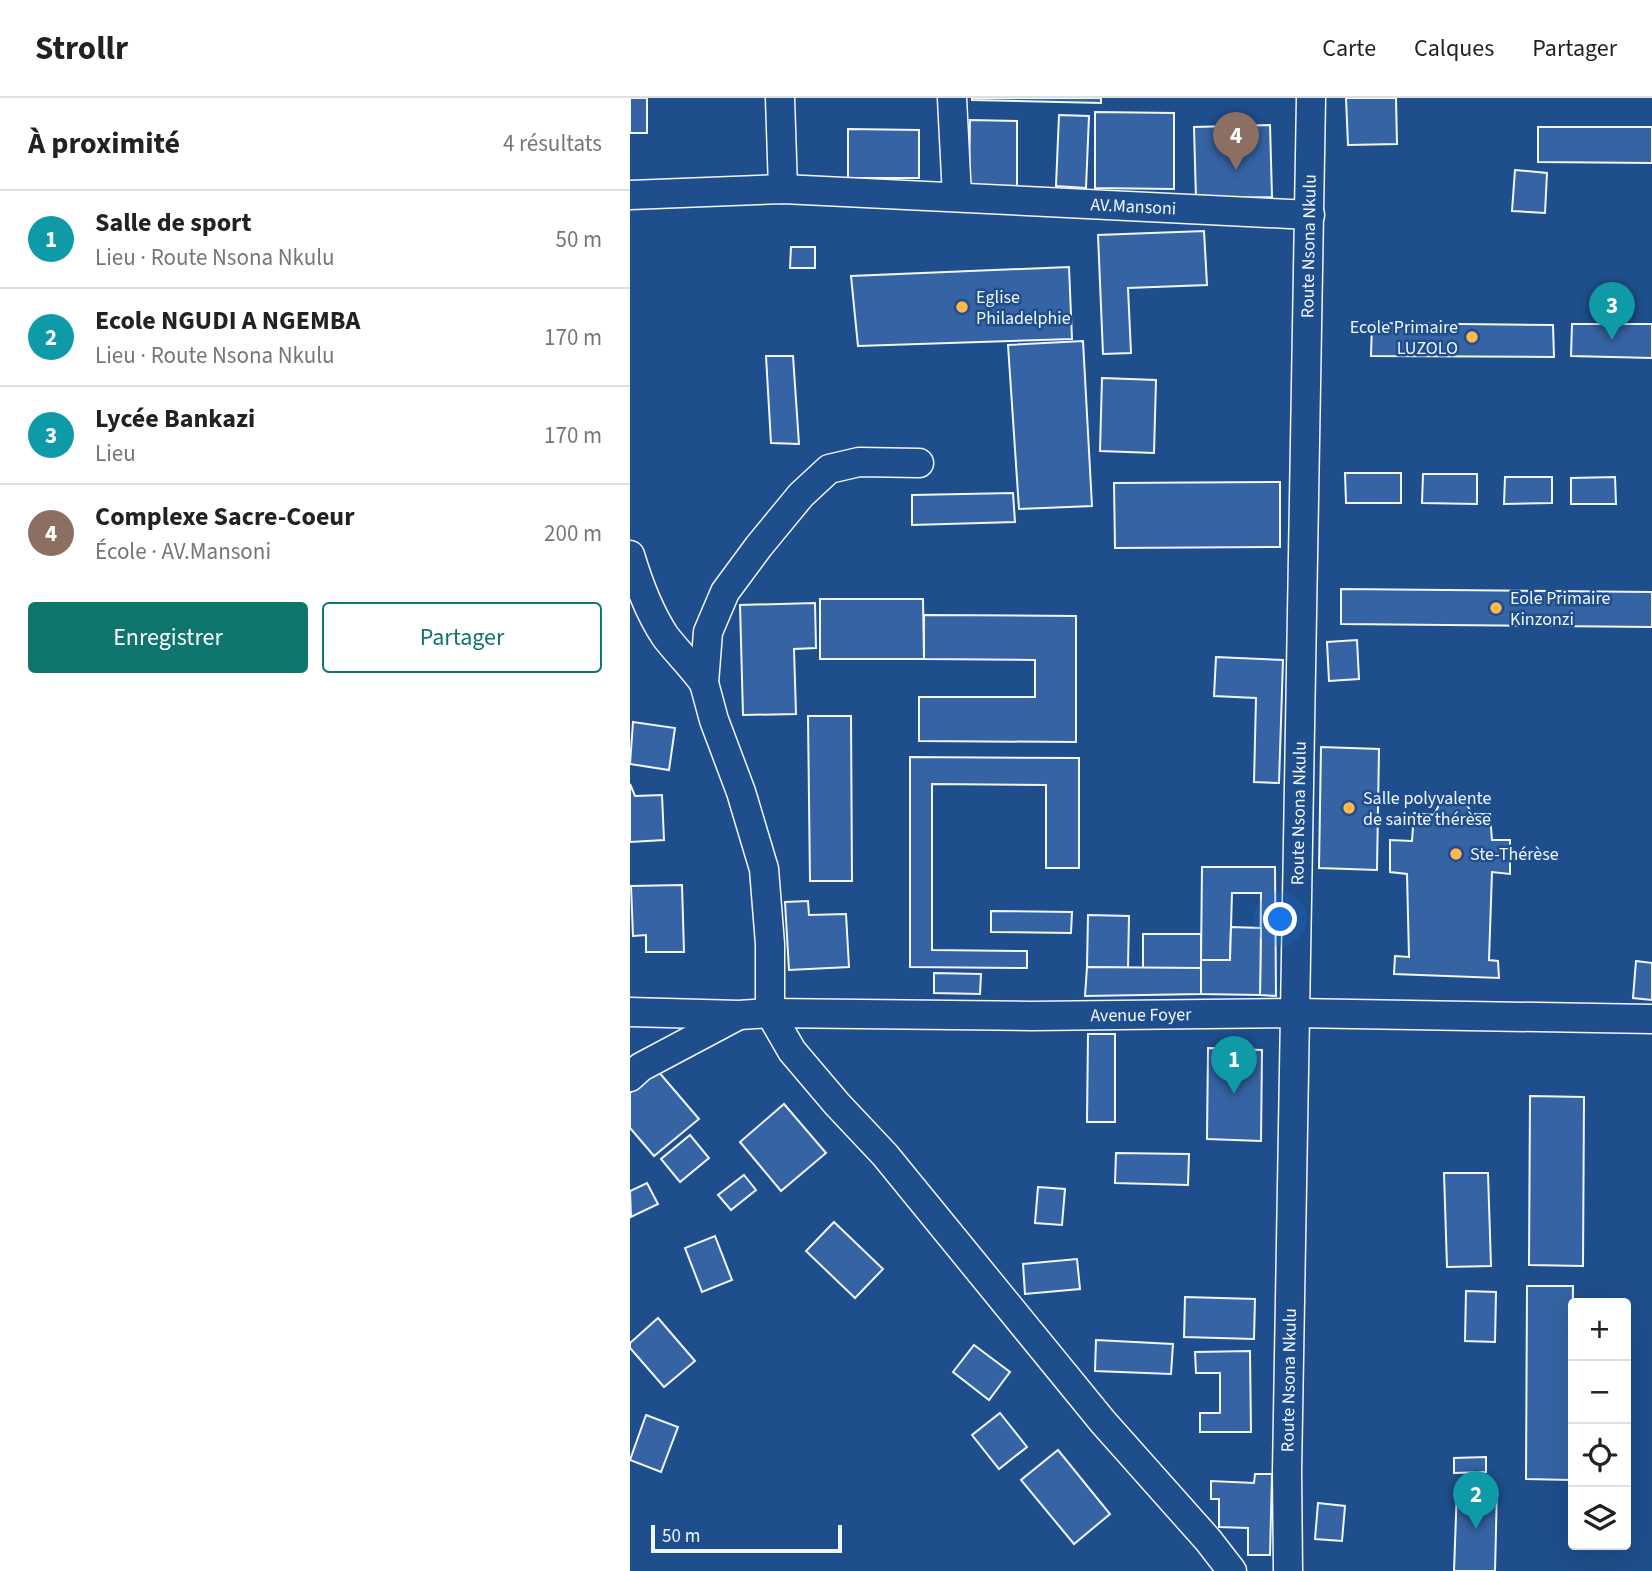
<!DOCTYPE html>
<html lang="fr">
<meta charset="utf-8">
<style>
:root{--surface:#fff;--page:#f6f6f6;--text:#222;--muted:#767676;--line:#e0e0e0;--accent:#0f766e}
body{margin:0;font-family:"Source Sans 3",sans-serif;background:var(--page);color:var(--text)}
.controls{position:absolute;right:21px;bottom:21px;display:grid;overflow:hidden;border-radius:7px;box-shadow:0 7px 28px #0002}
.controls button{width:63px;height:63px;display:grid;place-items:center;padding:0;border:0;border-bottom:2px solid var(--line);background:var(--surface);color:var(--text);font:35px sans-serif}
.scale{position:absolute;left:21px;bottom:18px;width:191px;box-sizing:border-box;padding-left:7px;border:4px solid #f2f6ff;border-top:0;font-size:19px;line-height:24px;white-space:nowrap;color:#f2f6ff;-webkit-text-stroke:5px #1f4e8c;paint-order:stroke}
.you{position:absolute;left:651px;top:822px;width:24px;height:24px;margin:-18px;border:5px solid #fff;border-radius:50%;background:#1a73e8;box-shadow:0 0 0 10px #1a73e833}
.badge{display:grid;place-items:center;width:46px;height:46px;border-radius:50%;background:var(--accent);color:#fff;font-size:23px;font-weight:700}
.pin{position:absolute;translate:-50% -58px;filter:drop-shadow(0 2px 4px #0008)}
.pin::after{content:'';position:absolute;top:37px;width:24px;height:21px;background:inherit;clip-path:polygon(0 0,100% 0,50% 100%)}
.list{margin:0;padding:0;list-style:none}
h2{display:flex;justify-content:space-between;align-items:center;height:91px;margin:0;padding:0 28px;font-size:30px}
h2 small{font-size:23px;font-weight:400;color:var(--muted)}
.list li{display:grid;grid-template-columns:46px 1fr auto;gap:21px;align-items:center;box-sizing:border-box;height:98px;padding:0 28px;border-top:2px solid var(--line)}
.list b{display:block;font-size:26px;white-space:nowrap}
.list p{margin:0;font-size:23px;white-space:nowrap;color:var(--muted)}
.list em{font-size:23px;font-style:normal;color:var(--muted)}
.actions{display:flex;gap:14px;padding:21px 28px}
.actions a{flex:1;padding:16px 0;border:2px solid var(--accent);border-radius:7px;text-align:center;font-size:24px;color:var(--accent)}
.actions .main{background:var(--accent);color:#fff}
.icon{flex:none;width:38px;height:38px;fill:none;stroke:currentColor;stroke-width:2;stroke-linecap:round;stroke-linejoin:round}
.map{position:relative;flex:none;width:1022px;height:1473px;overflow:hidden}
header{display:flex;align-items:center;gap:42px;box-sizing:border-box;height:98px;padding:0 35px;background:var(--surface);border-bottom:2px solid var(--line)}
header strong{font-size:33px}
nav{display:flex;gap:38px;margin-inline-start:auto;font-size:24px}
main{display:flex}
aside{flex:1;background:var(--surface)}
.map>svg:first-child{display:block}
.building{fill:#3563a3;stroke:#f2f6ff;stroke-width:2}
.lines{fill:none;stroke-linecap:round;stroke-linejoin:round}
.minor-casing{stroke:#f2f6ff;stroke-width:31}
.minor{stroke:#1f4e8c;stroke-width:28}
.poi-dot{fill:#ffb74d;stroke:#1f4e8c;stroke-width:2.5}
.labels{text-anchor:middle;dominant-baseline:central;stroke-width:5;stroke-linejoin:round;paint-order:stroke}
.street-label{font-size:18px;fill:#f2f6ff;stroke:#1f4e8c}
.poi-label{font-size:18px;fill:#f2f6ff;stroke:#1f4e8c;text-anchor:start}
</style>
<header>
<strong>Strollr</strong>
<nav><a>Carte</a><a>Calques</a><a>Partager</a></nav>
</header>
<main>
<aside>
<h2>À proximité<small>4 résultats</small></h2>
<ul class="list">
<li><span class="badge" style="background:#0f9aa8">1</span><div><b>Salle de sport</b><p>Lieu · Route Nsona Nkulu</p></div><em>50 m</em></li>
<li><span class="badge" style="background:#0f9aa8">2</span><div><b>Ecole NGUDI A NGEMBA</b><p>Lieu · Route Nsona Nkulu</p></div><em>170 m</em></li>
<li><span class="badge" style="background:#0f9aa8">3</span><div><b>Lycée Bankazi</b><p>Lieu</p></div><em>170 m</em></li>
<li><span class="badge" style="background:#8d6e63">4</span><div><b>Complexe Sacre-Coeur</b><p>École · AV.Mansoni</p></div><em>200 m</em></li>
</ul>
<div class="actions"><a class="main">Enregistrer</a><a>Partager</a></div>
</aside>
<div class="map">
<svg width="1022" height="1473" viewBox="0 0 1022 1473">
<rect width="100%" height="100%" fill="#1f4e8c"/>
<g class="building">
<rect x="0" y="0" width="17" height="35"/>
<polygon points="342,0 471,0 471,5 342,2"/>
<polygon points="716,0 766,0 767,46 718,47"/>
<polygon points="465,14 544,15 544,91 465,90"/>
<polygon points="429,17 459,18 456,90 426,88"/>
<polygon points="340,22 387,23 387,89 339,88"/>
<polygon points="640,27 642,99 566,101 564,29"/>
<polygon points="908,29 1022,29 1022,65 908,64"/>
<polygon points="218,31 289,32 289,80 218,80"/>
<polygon points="885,72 917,75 915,115 882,113"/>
<polygon points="574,133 577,187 498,190 501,255 473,256 468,137"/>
<polygon points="161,149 185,149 185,170 160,170"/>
<polygon points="439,169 442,241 228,248 221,178"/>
<polygon points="742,225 923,227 924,259 741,258"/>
<polygon points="942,226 1022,226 1022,260 941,258"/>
<polygon points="453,243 462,408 389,411 378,247"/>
<polygon points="136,258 163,258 169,346 141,345"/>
<polygon points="472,280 526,282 524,355 470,353"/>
<polygon points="715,375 771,375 771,405 716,405"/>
<polygon points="793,376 847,376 847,406 792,405"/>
<polygon points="875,379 922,379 922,405 874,406"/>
<polygon points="985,379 986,406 941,406 941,380"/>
<polygon points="650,384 650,449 485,450 484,385"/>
<polygon points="383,395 385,424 282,427 282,397"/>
<polygon points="711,491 1022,494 1022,529 711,526"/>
<polygon points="190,501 293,501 294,561 190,561"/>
<polygon points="185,505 186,550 164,551 166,616 113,617 110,507"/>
<polygon points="294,517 446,518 446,644 289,643 289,599 405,599 405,562 294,561"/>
<polygon points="727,542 729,581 699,583 697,544"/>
<polygon points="586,559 653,562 649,685 624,684 626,600 584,598"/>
<polygon points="178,618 221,618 222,783 180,783"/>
<polygon points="3,624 45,630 39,672 0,666"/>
<polygon points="691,649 749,651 747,772 689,770"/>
<polygon points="280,659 449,660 449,770 416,770 416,687 302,686 302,852 397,853 397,870 280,869"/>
<polygon points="0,686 5,698 32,697 34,742 0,744"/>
<polygon points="824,700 836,705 842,716 860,716 862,742 880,742 880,776 862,774 859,862 868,863 869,880 764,876 765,858 779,859 777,776 760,774 760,742 782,743 784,715 804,717 809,707"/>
<polygon points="572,769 645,769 646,898 630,897 631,795 602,795 600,862 571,862"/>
<polygon points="52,787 54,854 16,854 16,837 3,838 1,788"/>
<polygon points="178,803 179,817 216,816 219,869 159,872 155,804"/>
<polygon points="361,813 442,814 441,835 361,834"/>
<polygon points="458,817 499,818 498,870 457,869"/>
<polygon points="601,829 631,830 630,897 571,896 571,862 600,862"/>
<rect x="513" y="836" width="58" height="34"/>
<polygon points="1006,863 1022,865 1022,902 1003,900"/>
<polygon points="457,869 571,870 571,896 455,898"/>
<polygon points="304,875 351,876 350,896 304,895"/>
<polygon points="458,936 485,936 485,1024 457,1024"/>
<polygon points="578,950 632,952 631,1043 577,1041"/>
<polygon points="27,972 69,1021 24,1058 0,1030 0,995"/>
<polygon points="900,998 954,999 953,1168 899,1167"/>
<polygon points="154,1006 196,1055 151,1093 110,1044"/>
<polygon points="60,1037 79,1060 50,1084 31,1061"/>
<polygon points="486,1055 559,1056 558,1087 485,1085"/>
<polygon points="814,1075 858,1075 861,1168 817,1169"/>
<polygon points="114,1077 126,1092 101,1112 88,1097"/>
<polygon points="17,1085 28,1106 1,1119 0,1093"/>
<polygon points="408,1089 435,1091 432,1127 405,1125"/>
<polygon points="204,1124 253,1171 225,1200 176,1153"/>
<polygon points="85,1138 102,1182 72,1194 55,1150"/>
<polygon points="447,1161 450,1191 395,1196 393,1166"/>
<polygon points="897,1188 943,1188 941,1382 896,1381"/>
<polygon points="836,1193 866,1194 865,1244 835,1243"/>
<polygon points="555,1199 625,1201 624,1241 554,1239"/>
<polygon points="28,1220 65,1263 34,1289 0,1250 0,1245"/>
<polygon points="466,1242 543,1246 541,1276 465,1273"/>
<polygon points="344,1247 380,1274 359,1302 323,1274"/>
<polygon points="620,1253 621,1334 570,1334 570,1315 590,1315 590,1275 566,1275 565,1254"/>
<polygon points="370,1315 397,1349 369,1371 342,1337"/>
<polygon points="16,1317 48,1329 31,1374 0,1362"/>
<polygon points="428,1352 480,1416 444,1446 391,1382"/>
<polygon points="856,1359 856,1374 824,1375 824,1360"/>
<polygon points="625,1376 642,1376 640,1457 618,1457 618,1430 589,1429 589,1401 581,1401 581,1383 624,1385"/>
<polygon points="827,1390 867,1390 865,1473 824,1473"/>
<polygon points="688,1405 715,1408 712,1443 685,1441"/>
</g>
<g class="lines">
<defs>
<g id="minor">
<polyline points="150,0 153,91"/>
<polyline points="322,0 327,99"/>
<path id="s1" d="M0,97L153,91L680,117"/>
<polyline points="289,365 229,364 199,371 171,397 129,448 95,494 78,534 74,585 84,622 111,694 134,771 140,846 140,915 162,953 207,1006 255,1057 473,1324 578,1442 602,1473"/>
<path d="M0,457C8,484 19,514 35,538C47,554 62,568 74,585"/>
<path id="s2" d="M0,914L109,917L140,915L402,918L665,915L1022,921"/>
<polyline points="0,979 11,969 107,918"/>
<path id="s3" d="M658,1473L657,1374L681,0"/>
</g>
</defs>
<use href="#minor" class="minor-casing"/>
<use href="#minor" class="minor"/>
</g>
<g class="poi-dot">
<circle cx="332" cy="209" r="7"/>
<circle cx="842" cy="239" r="7"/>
<circle cx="866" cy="510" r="7"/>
<circle cx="719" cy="710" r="7"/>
<circle cx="826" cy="756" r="7"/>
</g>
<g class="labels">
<g class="street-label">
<text stroke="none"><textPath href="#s1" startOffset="504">AV.Mansoni</textPath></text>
<text stroke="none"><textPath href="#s3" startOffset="1325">Route Nsona Nkulu</textPath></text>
<text stroke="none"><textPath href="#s3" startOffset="758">Route Nsona Nkulu</textPath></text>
<text stroke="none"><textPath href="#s2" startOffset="511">Avenue Foyer</textPath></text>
<text stroke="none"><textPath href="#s3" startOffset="191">Route Nsona Nkulu</textPath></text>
</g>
<g class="poi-label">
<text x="346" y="199">Eglise<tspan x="346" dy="21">Philadelphie</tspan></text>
<text x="828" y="229" text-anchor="end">Ecole Primaire<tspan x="828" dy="21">LUZOLO</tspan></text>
<text x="880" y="500">Eole Primaire<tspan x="880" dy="21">Kinzonzi</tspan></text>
<text x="733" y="700">Salle polyvalente<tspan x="733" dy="21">de sainte thérèse</tspan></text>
<text x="840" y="756">Ste-Thérèse</text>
</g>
</g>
</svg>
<div class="controls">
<button>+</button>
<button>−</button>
<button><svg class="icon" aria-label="locate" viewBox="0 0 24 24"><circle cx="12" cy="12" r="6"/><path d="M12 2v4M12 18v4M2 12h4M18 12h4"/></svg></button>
<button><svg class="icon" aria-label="layers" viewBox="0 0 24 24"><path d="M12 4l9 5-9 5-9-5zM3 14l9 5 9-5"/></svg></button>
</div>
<div class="scale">50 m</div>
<div class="you"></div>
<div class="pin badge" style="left:604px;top:996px;background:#0f9aa8">1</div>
<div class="pin badge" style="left:846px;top:1431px;background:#0f9aa8">2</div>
<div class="pin badge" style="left:982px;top:242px;background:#0f9aa8">3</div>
<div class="pin badge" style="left:606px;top:72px;background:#8d6e63">4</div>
</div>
</main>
